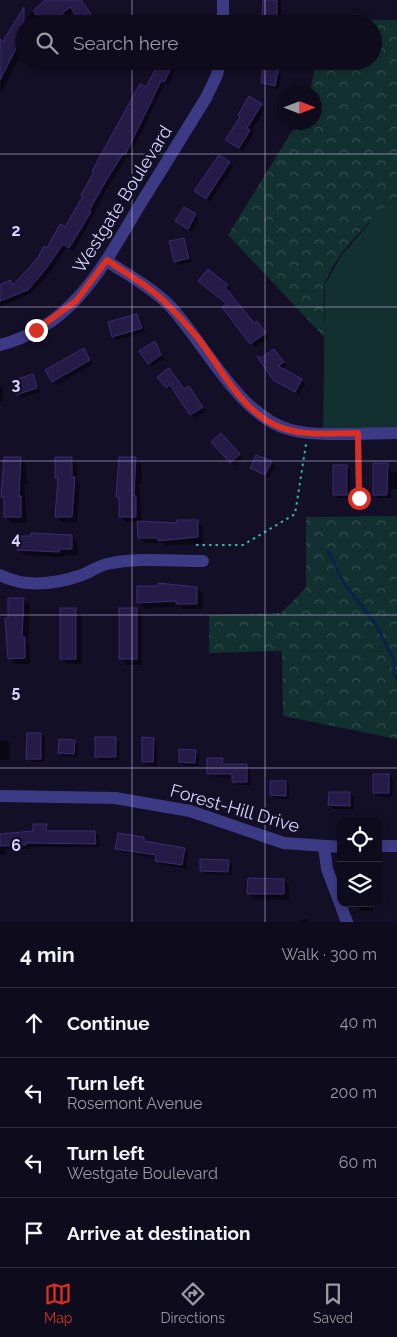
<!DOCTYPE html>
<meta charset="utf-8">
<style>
:root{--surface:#0e0b1c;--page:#171425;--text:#f1f3f6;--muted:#9b9ba3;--line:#2e2b3b;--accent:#d93025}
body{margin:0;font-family:Raleway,sans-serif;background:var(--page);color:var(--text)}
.controls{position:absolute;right:15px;bottom:15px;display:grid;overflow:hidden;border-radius:10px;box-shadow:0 2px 8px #0003}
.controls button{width:45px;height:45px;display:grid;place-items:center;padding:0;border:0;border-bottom:1px solid var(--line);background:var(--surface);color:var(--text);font:25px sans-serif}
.compass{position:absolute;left:277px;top:85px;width:45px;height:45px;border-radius:50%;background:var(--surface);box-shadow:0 2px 8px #0003;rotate:90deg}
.stop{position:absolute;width:15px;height:15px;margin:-11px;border:4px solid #d93025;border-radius:50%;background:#fff}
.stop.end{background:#d93025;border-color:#fff;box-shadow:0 1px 5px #0008}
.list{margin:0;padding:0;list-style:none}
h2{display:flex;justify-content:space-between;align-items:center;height:65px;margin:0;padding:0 20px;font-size:21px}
h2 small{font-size:16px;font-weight:400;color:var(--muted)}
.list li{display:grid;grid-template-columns:32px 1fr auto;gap:15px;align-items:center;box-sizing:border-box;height:70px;padding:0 20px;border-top:1px solid var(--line)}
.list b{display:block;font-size:19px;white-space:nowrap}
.list p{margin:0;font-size:16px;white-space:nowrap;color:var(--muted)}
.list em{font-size:16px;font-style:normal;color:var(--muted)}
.icon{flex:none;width:28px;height:28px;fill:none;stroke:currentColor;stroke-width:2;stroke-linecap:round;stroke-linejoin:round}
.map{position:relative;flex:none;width:397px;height:922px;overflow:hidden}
.search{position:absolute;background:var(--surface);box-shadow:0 2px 8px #0003;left:15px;right:15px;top:15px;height:55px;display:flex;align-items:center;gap:12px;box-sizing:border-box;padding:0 18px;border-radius:28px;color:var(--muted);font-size:19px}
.sheet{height:345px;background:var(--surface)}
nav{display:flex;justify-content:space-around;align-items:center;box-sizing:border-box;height:70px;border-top:1px solid var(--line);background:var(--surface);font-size:14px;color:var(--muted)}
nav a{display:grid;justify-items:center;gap:2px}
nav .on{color:var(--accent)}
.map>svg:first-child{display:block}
.green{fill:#12302f}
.forest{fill:url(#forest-crowns)}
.shadow{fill:#0007}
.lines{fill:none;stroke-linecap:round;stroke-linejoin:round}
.stream{stroke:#0c2248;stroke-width:3}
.building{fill:#241b47;stroke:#3b2d73}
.path{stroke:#2fb8b0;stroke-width:2;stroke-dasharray:2.5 4;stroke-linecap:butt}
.lane{stroke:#3d3a85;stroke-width:6}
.street{stroke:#3d3a85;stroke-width:12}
.route{stroke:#d93025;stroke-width:6}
.grid{fill:none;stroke:#d9d4ff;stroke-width:1;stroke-opacity:0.55}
.labels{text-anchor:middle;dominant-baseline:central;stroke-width:4.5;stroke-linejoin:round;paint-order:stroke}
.street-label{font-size:18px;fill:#d9d4ff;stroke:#130f26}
.grid-label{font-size:16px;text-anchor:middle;font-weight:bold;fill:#d9d4ff;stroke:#130f26;stroke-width:4.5;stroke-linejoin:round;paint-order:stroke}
</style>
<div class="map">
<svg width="397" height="922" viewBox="0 0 397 922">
<defs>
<pattern id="forest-crowns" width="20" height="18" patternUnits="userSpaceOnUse" patternTransform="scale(1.25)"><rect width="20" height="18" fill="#12302f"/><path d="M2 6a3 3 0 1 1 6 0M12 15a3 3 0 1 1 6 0" fill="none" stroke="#344d4e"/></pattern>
</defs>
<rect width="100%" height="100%" fill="#130f26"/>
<polygon class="green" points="397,197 397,433 323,432 325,284 342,255 381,209"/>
<g class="forest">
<path d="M324,20H397V197C376,213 333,257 325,283C322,297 325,323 325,338L228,235L297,123L314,122V92H310L316,61H373V24H323Z"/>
<polygon points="397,516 397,739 283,716 282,651 209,653 209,615 281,613 306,588 306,517"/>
</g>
<g class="shadow">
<polygon points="48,0 80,0 94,18 84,24 74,11 59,24 45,24 40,17 36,24 24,24 24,44 19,52 21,54 1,92 0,47 24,20"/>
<polygon points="266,0 281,0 281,24 265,24"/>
<polygon points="161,61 179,61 168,85 165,83 129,158 127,157 110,183 74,251 67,247 49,274 31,293 0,307 0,286 10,281 14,286 66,229"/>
<polygon points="277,72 281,75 279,89 266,87 262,83"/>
<polygon points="261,105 265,109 251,132 253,135 243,151 227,140 241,117"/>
<polygon points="219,157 233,167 210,201 195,191"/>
<polygon points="184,208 199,219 192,232 177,221"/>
<polygon points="183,239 187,243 192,262 179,265 175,261"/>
<polygon points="200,281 227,285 231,289 228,292 254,324 257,322 269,338 255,347 224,308 228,304"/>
<polygon points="137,315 141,319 145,332 117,340 114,336"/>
<polygon points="154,342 164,359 152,366 149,363"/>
<polygon points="83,349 93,364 57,385 47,370"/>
<polygon points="274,350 287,366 281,370 305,384 299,394 274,379"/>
<polygon points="172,373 185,390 189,387 193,391 206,411 195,418 174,389 171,391 159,377"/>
<polygon points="32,375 40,392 21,398 18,394"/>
<polygon points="0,386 3,390 3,401 0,401"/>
<polygon points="221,435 243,459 235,466 213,442"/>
<polygon points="20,458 26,464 27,484 24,484 27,523 12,523 6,517 6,500 3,496"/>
<polygon points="71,458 77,464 77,481 80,484 77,522 62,522 56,516 59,480 56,477"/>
<polygon points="136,458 141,464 142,484 139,484 142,522 178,524 197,522 203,527 203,543 165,546 162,543 145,543 139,537 139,522 127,522 121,517 121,499 118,496"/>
<polygon points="271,462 275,466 269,478 252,468"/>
<polygon points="387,464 391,472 397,472 397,489 391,489 391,498 378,498 374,494"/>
<polygon points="346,466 350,470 350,498 338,498 334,494"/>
<polygon points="72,537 78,543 78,555 65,555 65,557 25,555 19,549"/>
<polygon points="159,585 197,588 203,594 203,609 183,609 181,606 144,609 139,603 159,588"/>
<polygon points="9,599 24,599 30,605 28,642 30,645 30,664 15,664 9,658"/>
<polygon points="136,609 142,615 142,665 127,665 121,659"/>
<polygon points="76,610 82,615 82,664 67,664 61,658"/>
<polygon points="41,734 45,738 44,762 32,762 28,758"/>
<polygon points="115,739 119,742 119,760 100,760 97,756"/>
<polygon points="153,739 157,743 157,766 147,765 143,762"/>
<polygon points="0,740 6,740 10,744 10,760 0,760"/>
<polygon points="74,741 78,745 77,757 63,756 60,752"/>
<polygon points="195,751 199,755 198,766 184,766 180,762"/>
<polygon points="222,760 226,765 247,765 250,769 251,785 237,785 234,778 212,777 208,774"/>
<polygon points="389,775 393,779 392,797 378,797 374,793"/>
<polygon points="286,782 289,786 289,799 275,799 271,795"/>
<polygon points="350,794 354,797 353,809 334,809 330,805"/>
<polygon points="46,826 50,833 95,833 99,836 99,847 30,847 30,849 5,849 5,855 0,855 0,835 34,832"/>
<polygon points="144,839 148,843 185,849 188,853 186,869 160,864 157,858 121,852 117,848"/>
<polygon points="228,861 232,865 232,875 205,874 201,871"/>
<polygon points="284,880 289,886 289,900 255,899 249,893"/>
<polygon points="356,903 373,903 373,911 360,911"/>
<polygon points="306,919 309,922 297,922"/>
</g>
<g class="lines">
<polyline class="stream" points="328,551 343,582 375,623 394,660 394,673 397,679"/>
</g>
<g class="building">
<polygon points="45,0 81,0 91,14 81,22 70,7 50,24 44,24 33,11"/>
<polygon points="263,0 277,0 277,18 262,17"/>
<polygon points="24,7 24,33 0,80 0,39 3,41"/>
<polygon points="160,61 175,61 164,82 161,81 125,155 123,154 107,179 89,211 91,212 69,248 63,244 45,270 28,290 0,301 0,285 10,280 13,285 37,259 44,246 47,248 60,224 65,227 83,196 81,195 94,172 92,171 140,84 146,87"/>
<polygon points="263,68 278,70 275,86 261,83"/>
<polygon points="249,96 262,104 247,128 250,130 239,148 225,140 240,117 238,115"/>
<polygon points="219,155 230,162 206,199 194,191"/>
<polygon points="184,207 196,214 188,229 175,221"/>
<polygon points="184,238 189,258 174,262 169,241"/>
<polygon points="208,269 228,285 225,287 254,323 257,321 266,333 250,344 222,307 227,304 198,281"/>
<polygon points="137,314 142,328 112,337 108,322"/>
<polygon points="155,341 161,355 148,364 139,351"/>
<polygon points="84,348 90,360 52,382 45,370"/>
<polygon points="274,349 284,362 278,366 302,379 295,392 273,380 257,356 261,358"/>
<polygon points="169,368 184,389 189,386 203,407 190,415 170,385 166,388 157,377"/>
<polygon points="33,374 37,388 16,395 12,381"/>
<polygon points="221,433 240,454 230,463 211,442"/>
<polygon points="256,455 272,461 265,475 250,468"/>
<polygon points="4,457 21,457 19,496 21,496 21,517 4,517 4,497 1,497"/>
<polygon points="55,457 72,457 72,477 75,477 72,517 55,517 58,478 55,478"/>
<polygon points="119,457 136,457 134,496 136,496 136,517 119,517 119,497 116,497"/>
<polygon points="373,463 388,463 387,495 373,495"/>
<rect x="333" y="465" width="14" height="30"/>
<polygon points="177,520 198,520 198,537 158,541 158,538 138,538 137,521 177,523"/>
<polygon points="31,533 72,535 72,549 59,549 59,552 17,550 17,536 31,536"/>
<polygon points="158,583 197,587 197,604 176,604 176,601 137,603 137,586 158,586"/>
<polygon points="8,598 24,598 22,637 25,637 25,658 8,659 5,618 8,618"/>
<rect x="60" y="608" width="16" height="51"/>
<rect x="119" y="608" width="18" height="51"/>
<polygon points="27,733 41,733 41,759 26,759"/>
<rect x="95" y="737" width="21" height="20"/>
<polygon points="142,737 154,738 153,762 142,762"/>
<polygon points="59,739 75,740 74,754 58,753"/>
<polygon points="179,749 196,750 195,763 179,762"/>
<polygon points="207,758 223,758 222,764 247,764 247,782 232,782 232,774 207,774"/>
<rect x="373" y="774" width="16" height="19"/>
<polygon points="270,781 286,781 286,796 270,795"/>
<polygon points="329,792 350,792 350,806 328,805"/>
<polygon points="33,824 47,824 46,831 95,831 96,844 26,843 26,845 0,846 0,834 33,831"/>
<polygon points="118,833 144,837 144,841 185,848 182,865 155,861 156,855 115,849"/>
<polygon points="200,859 229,860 228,872 200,871"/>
<polygon points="248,878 284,879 284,894 247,894"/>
</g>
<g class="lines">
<polyline class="path" points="196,545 243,545 295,514 306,444"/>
<polyline class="lane" points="358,434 359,497"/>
<g class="street">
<polyline points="223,24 223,0"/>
<path d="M107,261C128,275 151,287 169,305C205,343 239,417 291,430C318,437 368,433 397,433"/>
<path d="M0,345C73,326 102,268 138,208C161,171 183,135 206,98L217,75L220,61"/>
<path d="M0,575C26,588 56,584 82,575C90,572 98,566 107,564C137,557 173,561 203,561"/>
<polyline points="0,796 115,798 190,811 284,843 341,847"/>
<polyline points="378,846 397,846"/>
<polyline points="324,847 327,869 347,922"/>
</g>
</g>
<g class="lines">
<path class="route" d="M36,330L76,301L107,260C128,275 151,287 169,306C179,316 188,326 197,337C221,367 239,408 275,425C300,437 331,433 358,433L359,498"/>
</g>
<path class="grid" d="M132,0V24M265,0V24M132,61V922M265,61V922M0,154H397M0,307H397M0,461H397M0,615H397M0,768H397"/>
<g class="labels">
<g class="street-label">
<text transform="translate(122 199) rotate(-58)">Westgate Boulevard</text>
<text transform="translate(235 808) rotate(16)">Forest-Hill Drive</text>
</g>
</g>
<g class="grid-label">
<text x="16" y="236">2</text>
<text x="16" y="390">3</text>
<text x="16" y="544">4</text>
<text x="16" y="697">5</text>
<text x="16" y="851">6</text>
</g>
</svg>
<div class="controls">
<button><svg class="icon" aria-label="locate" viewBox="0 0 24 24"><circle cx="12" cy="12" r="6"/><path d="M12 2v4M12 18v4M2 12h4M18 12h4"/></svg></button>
<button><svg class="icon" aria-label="layers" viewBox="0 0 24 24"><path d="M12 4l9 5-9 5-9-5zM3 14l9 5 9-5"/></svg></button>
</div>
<svg class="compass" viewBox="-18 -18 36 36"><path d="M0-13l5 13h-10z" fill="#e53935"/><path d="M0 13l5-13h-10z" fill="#9b9ba3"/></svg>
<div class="stop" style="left:359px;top:498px"></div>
<div class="stop end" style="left:36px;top:330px"></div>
<div class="search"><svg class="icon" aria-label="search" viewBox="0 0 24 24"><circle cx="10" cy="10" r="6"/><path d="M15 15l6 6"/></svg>Search here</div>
</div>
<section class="sheet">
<h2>4 min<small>Walk · 300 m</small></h2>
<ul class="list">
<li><svg class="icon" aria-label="ahead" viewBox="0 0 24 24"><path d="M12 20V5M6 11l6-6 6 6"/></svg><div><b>Continue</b></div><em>40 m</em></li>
<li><svg class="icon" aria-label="left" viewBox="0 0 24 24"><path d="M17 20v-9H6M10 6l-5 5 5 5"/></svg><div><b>Turn left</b><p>Rosemont Avenue</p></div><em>200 m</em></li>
<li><svg class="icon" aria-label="left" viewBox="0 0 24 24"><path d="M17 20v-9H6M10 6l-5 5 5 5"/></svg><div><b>Turn left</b><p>Westgate Boulevard</p></div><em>60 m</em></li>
<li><svg class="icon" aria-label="arrive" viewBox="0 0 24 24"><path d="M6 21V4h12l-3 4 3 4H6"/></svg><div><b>Arrive at destination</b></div></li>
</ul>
</section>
<nav>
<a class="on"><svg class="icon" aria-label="map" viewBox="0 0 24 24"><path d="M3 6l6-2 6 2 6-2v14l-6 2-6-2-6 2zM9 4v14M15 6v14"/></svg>Map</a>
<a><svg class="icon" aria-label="directions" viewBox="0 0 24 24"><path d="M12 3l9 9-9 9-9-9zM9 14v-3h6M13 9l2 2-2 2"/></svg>Directions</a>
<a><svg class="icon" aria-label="saved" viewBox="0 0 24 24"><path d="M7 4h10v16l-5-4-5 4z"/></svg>Saved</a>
</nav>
